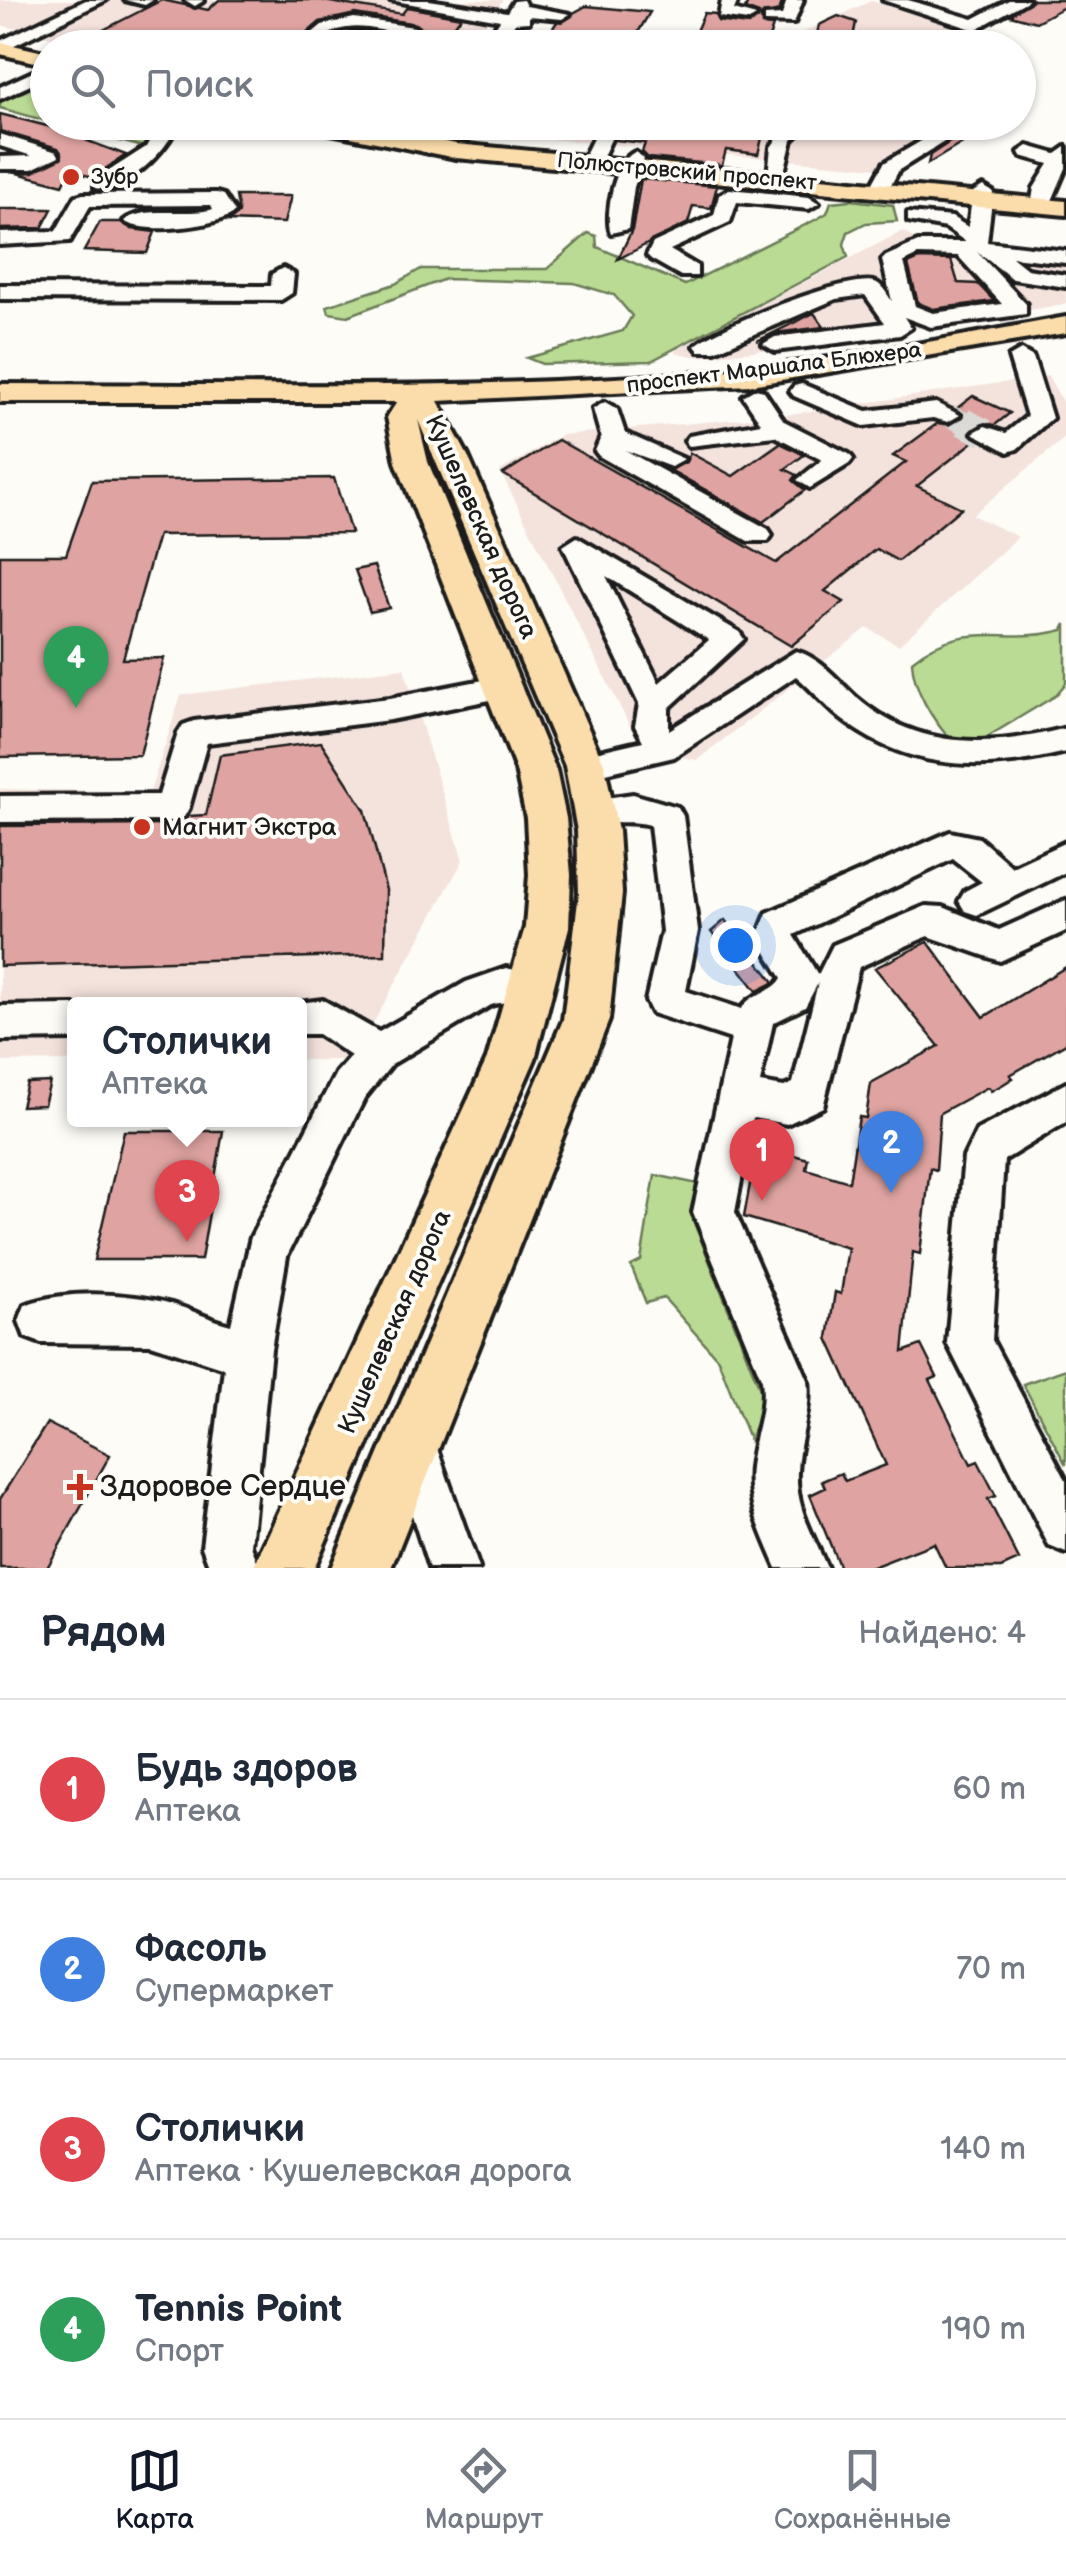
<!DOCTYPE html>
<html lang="ru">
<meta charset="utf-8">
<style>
:root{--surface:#fff;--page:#f6f6f7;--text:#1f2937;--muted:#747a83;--line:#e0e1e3;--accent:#111827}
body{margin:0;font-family:"Balsamiq Sans",sans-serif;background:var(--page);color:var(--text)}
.you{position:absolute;left:735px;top:945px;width:35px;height:35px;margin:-25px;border:8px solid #fff;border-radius:50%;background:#1a73e8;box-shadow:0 0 0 15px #1a73e833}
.badge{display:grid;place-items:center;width:65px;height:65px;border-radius:50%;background:var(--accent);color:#fff;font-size:32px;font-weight:700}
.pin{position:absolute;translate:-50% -82px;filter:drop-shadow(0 2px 5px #0008)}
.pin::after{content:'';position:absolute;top:52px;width:35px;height:30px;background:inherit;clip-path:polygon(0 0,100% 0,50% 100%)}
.popup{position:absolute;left:67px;top:997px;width:240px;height:130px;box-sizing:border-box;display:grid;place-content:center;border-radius:10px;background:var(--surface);filter:drop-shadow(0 2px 8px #0005);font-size:32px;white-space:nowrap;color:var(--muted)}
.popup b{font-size:38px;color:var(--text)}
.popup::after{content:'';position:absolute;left:50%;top:100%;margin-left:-20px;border:20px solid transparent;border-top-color:var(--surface)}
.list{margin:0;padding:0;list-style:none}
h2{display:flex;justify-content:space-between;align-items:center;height:130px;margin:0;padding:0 40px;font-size:42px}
h2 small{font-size:32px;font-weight:400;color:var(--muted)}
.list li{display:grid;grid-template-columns:65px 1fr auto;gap:30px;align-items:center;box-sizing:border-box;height:180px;padding:0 40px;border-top:2px solid var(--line)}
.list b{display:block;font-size:38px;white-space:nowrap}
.list p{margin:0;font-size:32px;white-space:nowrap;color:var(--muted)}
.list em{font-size:32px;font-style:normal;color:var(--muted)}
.icon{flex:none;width:55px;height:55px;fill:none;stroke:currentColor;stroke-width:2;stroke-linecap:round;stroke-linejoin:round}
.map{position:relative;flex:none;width:1066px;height:1568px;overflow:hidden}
.search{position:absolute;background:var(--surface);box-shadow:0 2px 8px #0004;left:30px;right:30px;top:30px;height:110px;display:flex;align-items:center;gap:25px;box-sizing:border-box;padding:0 35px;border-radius:55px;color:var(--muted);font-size:38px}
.sheet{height:850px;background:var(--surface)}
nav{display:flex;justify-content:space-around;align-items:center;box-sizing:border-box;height:140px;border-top:2px solid var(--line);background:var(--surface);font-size:28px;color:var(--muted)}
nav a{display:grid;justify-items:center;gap:5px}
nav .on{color:var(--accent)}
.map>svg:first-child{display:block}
.built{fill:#f4e2dd}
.green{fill:#badb94;stroke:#6b7c58;stroke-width:2.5}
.building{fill:#dfa4a1;stroke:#1c1c1c;stroke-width:2.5}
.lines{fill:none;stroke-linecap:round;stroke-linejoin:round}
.minor-tunnel-far1{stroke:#dbdad6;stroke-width:22;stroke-dasharray:22 11;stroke-linecap:butt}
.minor-tunnel{stroke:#dbdad6;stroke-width:28;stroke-dasharray:28 14;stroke-linecap:butt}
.minor-casing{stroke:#1c1c1c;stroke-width:8}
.major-casing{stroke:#1c1c1c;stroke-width:8}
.minor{fill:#fdfcf7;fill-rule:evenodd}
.major{fill:#fbddab;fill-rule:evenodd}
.poi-dot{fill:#c8321e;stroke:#fdfcf7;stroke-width:4}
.labels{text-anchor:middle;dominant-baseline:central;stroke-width:8;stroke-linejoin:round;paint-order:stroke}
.far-street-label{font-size:22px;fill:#1c1c1c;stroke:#fdfcf7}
.far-poi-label{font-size:22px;fill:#1c1c1c;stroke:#fdfcf7;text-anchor:start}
.street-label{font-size:25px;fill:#1c1c1c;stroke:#fdfcf7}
.poi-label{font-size:25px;fill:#1c1c1c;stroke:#fdfcf7;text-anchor:start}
.near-poi-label{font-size:30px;fill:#1c1c1c;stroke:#fdfcf7;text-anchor:start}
</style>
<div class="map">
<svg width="1066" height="1568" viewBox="0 0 1066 1568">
<rect width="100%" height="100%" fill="#fdfcf7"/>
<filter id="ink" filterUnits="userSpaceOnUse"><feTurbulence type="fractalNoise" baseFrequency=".01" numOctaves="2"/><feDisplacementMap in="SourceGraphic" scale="20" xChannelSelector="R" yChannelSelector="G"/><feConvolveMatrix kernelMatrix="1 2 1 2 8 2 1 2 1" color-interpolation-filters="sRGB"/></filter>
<g filter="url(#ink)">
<g class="built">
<polygon points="0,0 503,0 468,48 94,47 0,25"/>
<polygon points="871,1 948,24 1014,47 803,48 806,31"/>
<polygon points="477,122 957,123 878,168 471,132"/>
<polygon points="903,231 917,241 925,237 1066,250 1066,304 833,342 700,357 675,353 677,348"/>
<polygon points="1048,376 1066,408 1066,437 972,515 1018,537 899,645 867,628 697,760 642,750 500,471 561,435 784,415"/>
<polygon points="404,668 463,860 353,1060 300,1060 300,1004 74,1004 74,1061 0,1062 0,789 150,792 181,695"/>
</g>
<g class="green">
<polygon points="47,76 47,121 0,108 0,100"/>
<polygon points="52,123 158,123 158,138 147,148"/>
<polygon points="851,200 893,205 897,221 866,223 848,232 844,244 848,257 651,361 542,364 527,358 623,331 632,316 614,295 574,283 445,279 348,316 329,313 327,306 395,284 421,269 547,269 588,233 596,236 597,247 685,285 817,219 827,213 831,202"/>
<path d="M1066,624V683L1055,696L977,743L951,740C932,720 913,688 912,661C966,617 1006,646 1063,630Z"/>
<polygon points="655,1175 698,1184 693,1220 764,1399 750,1441 718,1359 664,1298 646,1303 631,1266 641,1261"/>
<polygon points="1066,1369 1066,1465 1023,1384"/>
</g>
<g class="building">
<polygon points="162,0 208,10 219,0 318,0 402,14 407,7 461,17 455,25 473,27 458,48 416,48 426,31 416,24 355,14 320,22 290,48 68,48"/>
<polygon points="749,0 783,0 779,11 761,16 762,25 773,26 766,48 735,48 737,42 693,38 704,13 716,14 718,21 748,25 758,19 759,14 745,9"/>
<polygon points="1032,0 1066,0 1066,6 1036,22 1010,15"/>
<polygon points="586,6 650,12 632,43 615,41 615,48 539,48 557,22"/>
<polygon points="838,16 856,22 851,48 814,48 819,25"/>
<polygon points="354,31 397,37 390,48 314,48"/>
<polygon points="0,114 94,138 88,141 126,155 93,177 70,171 63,185 17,173 34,172 62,154 58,148 0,131"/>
<polygon points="622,122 658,122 715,135 727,129 727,122 766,122 758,154 726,150 722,165 648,158 642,152 645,143 615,140"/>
<polygon points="883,122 945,122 918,138 882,126"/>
<polygon points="980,122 997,122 928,164 930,155"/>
<polygon points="641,179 717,186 711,208 693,206 688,223 618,259 632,230"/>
<polygon points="236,196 291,196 284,223 229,221 239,213"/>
<polygon points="0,209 52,209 42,228 0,229"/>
<polygon points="100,222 121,222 132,229 155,232 147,253 84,251"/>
<polygon points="919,259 951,260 958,283 978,284 994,301 933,309 918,303 908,264"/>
<polygon points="814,313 824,327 775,333 757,341"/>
<polygon points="973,396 1010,413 995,425 983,423 971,430 970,434 977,439 917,486 961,508 898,561 876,549 825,591 844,602 791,646 503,474 558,440 776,563 906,462 893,456 938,423 950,425 962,418 963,414 956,409"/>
<polygon points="780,443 804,455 785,469 797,475 793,480 805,490 763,522 670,470 686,462 690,453 733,476"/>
<polygon points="334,478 351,533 158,535 123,659 164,658 140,755 0,757 0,555 66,555 92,481"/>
<polygon points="374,566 389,608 370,612 355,570"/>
<polygon points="321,742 365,810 386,890 385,955 0,966 0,826 173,825 189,816 206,815 220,755"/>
<polygon points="725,920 774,982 771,984 757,991 711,932"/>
<polygon points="928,942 984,1017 1066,967 1066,1043 1010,1075 1013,1078 1002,1085 991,1091 988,1087 940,1113 936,1170 930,1168 920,1254 913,1252 903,1352 921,1345 937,1377 930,1380 971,1464 978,1461 996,1496 988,1499 1019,1560 1001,1568 946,1568 934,1543 870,1568 840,1568 810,1495 825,1488 822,1481 841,1473 845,1481 886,1465 828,1338 835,1292 841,1294 848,1248 744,1217 757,1145 808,1159 806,1169 849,1182 859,1117 866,1118 871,1083 939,1046 875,968"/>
<polygon points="50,1082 44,1105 21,1106 27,1083"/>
<polygon points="124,1131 223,1131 201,1260 94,1260"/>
<polygon points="47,1423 110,1455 47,1568 0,1568 0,1499"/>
</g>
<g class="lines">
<polyline class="minor-tunnel-far1" points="948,415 968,425"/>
<polyline class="minor-tunnel" points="963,422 985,433"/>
<defs>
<g id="minor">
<polygon points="86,0 106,0 0,52 0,41"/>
<polygon points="125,0 153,0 145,5"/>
<polygon points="185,0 202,0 203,1 195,6"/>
<polygon points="390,0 429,0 507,12 514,1 523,0 526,6 570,14 562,19 529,16 529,22 515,23 498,48 481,48 500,20"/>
<polygon points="722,0 738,0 734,10 756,16 748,21 719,17"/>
<polygon points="787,0 803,0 794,23 765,22 765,16 782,15"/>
<polygon points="883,0 908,0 973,19 1009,0 1029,0 975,30"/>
<path d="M354,18L414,27L422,32L411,48H394L403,35C383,31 359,23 338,30C320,37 315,48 294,48L322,25Z"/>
<polygon points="48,65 48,77 0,99 0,87"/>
<path d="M160,122H178C170,149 124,194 95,188V180L146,147Z"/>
<polygon points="426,122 459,122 428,153 421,151 416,137"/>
<polygon points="601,122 619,122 598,167 584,167 581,163"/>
<polygon points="661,122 723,122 725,126 716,131"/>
<polygon points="789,122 811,122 792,140 781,184 767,184 771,147"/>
<polygon points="953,122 976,122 899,170 886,194 872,194 869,190 884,163"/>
<polygon points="0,134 57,152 59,156 32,169 0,169 0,157 32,156 0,146"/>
<polygon points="1028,146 1056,154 1066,147 1066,168 1048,210 1031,206 1034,188 1049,164 1021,156 1019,152"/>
<path d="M635,152L644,158L634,187L628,229L611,233C604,215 615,160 635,152Z"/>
<path d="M983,186L993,192L987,242L1066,251V263L1012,257L1027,269L1066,275V287L1013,279L977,252L1026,304V314L931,327L904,317L911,328L900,335L775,351L763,344L775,337L885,323L865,295L836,299L715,351H699L695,346C712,328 855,271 877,283C883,286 888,296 892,301L882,260L886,256L918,242H966L946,228L908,221V213L952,217L968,227L973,192ZM918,255L958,256L1002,304L933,313L915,306L904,262Z"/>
<polygon points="729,189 809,197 819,203 809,209 737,202 730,222 670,250 697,266 697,276 681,276 651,259 647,255 653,243 714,215 719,195"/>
<path d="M217,193L224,195L235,212C218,227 141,235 124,221C143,205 188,217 213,209L211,205L90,206L70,241L0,245V233L56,231L76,196L83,194Z"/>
<polygon points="283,268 294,274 292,293 281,300 0,299 0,285 271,286 272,274"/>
<polygon points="1021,350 1033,357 1052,418 1017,449 1008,452 973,433 985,426 1006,433 1027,416 1009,357"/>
<polygon points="802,384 867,411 936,403 960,415 948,422 933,418 864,426 794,396 790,391 794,386"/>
<polygon points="755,389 764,391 784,421 849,454 853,459 849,464 810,488 797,480 822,460 775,436 689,446 685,441 689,436 761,423 743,396"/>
<polygon points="605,402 617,409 625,433 684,459 671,467 625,450 768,529 772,535 768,541 748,541 599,456 595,451 601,437 593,409"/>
<path d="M577,537L739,632L744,639L669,708V730L796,651C821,658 838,681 857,698C918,751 993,747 1066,728V752C990,771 914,772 848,724C828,710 814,691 796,676L674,757L585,778L574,775L569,766L574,757L643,741L635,726L639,704L563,546ZM606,576L709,640L659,683Z"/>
<polygon points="504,676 515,679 519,687 515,695 390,720 207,743 189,808 184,817 172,821 0,822 0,796 159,795 178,733 183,725 194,721 390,698"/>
<path d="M633,794L678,807L683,816L698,931L686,991L742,1009C750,992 773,994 782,978L757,938L767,913L950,832L979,838L1012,867L1066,842V872L977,915L965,911L959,901L965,891L982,882L953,859L794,935L818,975L833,945L926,906L943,907L999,930L1066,900V931L1000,961L928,936L859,967L823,1107L787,1124L753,1118L735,1212L808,1380C812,1412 798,1440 797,1472C795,1507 814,1537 827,1568H777C762,1533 744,1498 751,1460C755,1432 766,1408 762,1380L693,1212L731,1039L652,1013L646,1001L662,931L650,825C628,819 607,826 585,819L580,810L585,801ZM818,983L793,1083L784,1087L760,1083L773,1023L805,1007Z"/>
<path d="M506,968L546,977L551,988L546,999C527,1006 510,999 491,1005L392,1064L364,1099L287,1256L271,1349L251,1546L260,1568H210L202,1547L224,1368L151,1344L41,1343L25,1337L19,1321L25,1305C66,1289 130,1293 172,1304C192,1310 211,1320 231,1325L251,1237L336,1073L351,1056L318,1034H300V1004H291L323,1000L379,1032L466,982Z"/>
<polygon points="74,1005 74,1039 0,1040 0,1006"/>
<polygon points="1066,1083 1066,1122 1004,1160 992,1340 1066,1480 1066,1553 1049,1546 947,1343 964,1157 977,1130"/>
<polygon points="412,1420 429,1426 479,1568 429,1568 389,1443 395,1426"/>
</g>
<g id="major">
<polygon points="0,42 48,53 48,65 0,54"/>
<polygon points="300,122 347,122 456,144 1066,201 1066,215 456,158 311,129"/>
<path d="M1066,317V333L751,385L438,401L468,456L605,766L618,831L622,893L609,1020L391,1568H331L563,1020L579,893L577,831L565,766L418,420L428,462L556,770L566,818L571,875L569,927L535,1059L314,1568H253L487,1059L525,927L529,875L526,818L516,770L396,462L387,417L397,402H0V384C235,384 471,391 706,372C827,363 947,338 1066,317Z"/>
</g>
</defs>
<use href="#minor" class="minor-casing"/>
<use href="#major" class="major-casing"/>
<use href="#minor" class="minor"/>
<use href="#major" class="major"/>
</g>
</g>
<g class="poi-dot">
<circle cx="71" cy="177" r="10"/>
<circle cx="142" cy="827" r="10"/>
<path d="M75 1472h10v10h10v10h-10v10h-10v-10h-10v-10h10z"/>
</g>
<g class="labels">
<g class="far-street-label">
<text transform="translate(687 172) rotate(5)">Полюстровский проспект</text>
<text transform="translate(774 368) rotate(-7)">проспект Маршала Блюхера</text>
</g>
<g class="far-poi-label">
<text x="91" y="177">Зубр</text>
</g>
<g class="street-label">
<text transform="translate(481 527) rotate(66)">Кушелевская дорога</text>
<text transform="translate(395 1322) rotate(-66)">Кушелевская дорога</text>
</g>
<g class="poi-label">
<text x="162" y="827">Магнит Экстра</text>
</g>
<g class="near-poi-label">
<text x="100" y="1487">Здоровое Сердце</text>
</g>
</g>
</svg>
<div class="you"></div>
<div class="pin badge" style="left:762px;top:1201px;background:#e0444e">1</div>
<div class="pin badge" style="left:891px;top:1193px;background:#3f7fe0">2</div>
<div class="pin badge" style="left:187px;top:1242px;background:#e0444e">3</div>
<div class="popup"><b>Столички</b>Аптека</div>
<div class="pin badge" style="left:76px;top:708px;background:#2e9e5b">4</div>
<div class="search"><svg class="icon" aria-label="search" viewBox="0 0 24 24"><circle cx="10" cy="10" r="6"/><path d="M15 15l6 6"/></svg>Поиск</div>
</div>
<section class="sheet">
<h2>Рядом<small>Найдено: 4</small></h2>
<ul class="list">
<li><span class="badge" style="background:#e0444e">1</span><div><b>Будь здоров</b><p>Аптека</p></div><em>60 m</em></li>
<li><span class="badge" style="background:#3f7fe0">2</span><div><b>Фасоль</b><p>Супермаркет</p></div><em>70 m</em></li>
<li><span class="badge" style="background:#e0444e">3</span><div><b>Столички</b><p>Аптека · Кушелевская дорога</p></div><em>140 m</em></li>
<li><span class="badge" style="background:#2e9e5b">4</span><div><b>Tennis Point</b><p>Спорт</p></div><em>190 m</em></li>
</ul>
</section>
<nav>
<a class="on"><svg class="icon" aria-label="map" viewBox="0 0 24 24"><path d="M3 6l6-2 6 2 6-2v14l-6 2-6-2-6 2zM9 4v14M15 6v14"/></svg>Карта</a>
<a><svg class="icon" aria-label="directions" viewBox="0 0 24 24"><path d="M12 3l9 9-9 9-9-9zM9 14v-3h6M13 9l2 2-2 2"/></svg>Маршрут</a>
<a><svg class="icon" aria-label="saved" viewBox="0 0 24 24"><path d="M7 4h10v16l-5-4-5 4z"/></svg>Сохранённые</a>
</nav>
